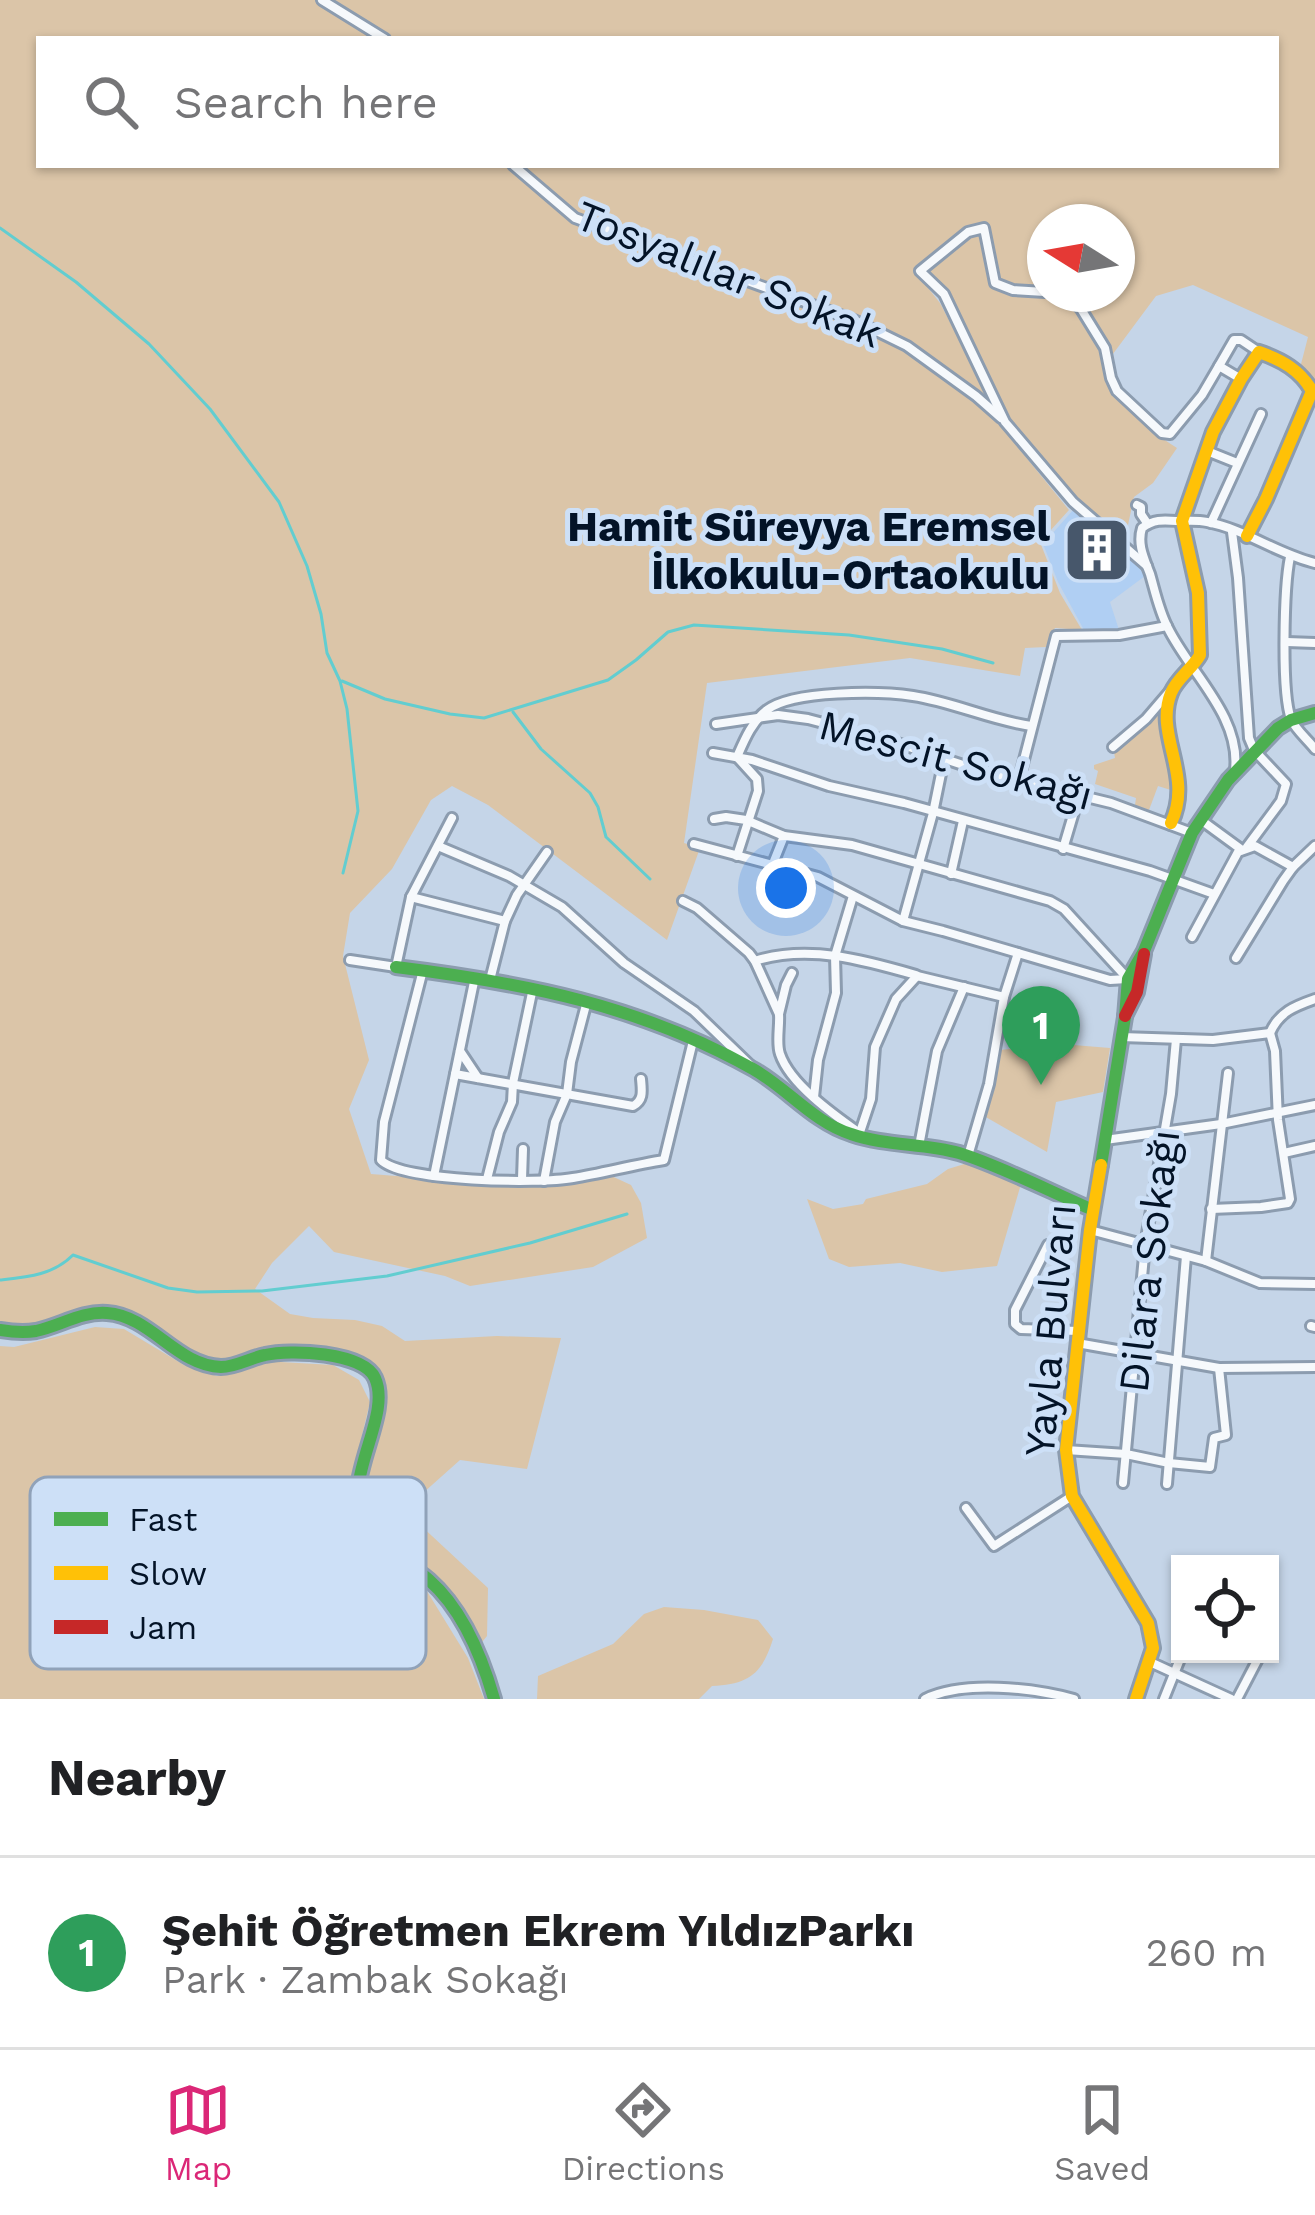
<!DOCTYPE html>
<meta charset="utf-8">
<style>
:root{--surface:#fff;--page:#f6f6f6;--text:#202124;--muted:#757577;--line:#e0e0e0;--accent:#db2777}
body{margin:0;font-family:"Work Sans",sans-serif;background:var(--page);color:var(--text)}
.controls{position:absolute;right:36px;bottom:36px;display:grid;overflow:hidden;border-radius:0px;box-shadow:0 3px 9px #0004}
.controls button{width:108px;height:108px;display:grid;place-items:center;padding:0;border:0;border-bottom:3px solid var(--line);background:var(--surface);color:var(--text);font:60px sans-serif}
.compass{position:absolute;left:1027px;top:204px;width:108px;height:108px;border-radius:50%;background:var(--surface);box-shadow:0 3px 9px #0004;rotate:281deg}
.you{position:absolute;left:786px;top:888px;width:42px;height:42px;margin:-30px;border:9px solid #fff;border-radius:50%;background:#1a73e8;box-shadow:0 0 0 18px #1a73e833}
.badge{display:grid;place-items:center;width:78px;height:78px;border-radius:50%;background:var(--accent);color:#fff;font-size:39px;font-weight:700}
.pin{position:absolute;translate:-50% -99px;filter:drop-shadow(0 3px 6px #0008)}
.pin::after{content:'';position:absolute;top:63px;width:42px;height:36px;background:inherit;clip-path:polygon(0 0,100% 0,50% 100%)}
.list{margin:0;padding:0;list-style:none}
h2{display:flex;justify-content:space-between;align-items:center;height:156px;margin:0;padding:0 48px;font-size:51px}
h2 small{font-size:39px;font-weight:400;color:var(--muted)}
.list li{display:grid;grid-template-columns:78px 1fr auto;gap:36px;align-items:center;box-sizing:border-box;height:192px;padding:0 48px;border-top:3px solid var(--line)}
.list b{display:block;font-size:45px;white-space:nowrap}
.list p{margin:0;font-size:39px;white-space:nowrap;color:var(--muted)}
.list em{font-size:39px;font-style:normal;color:var(--muted)}
.icon{flex:none;width:66px;height:66px;fill:none;stroke:currentColor;stroke-width:2;stroke-linecap:round;stroke-linejoin:round}
.map{position:relative;flex:none;width:1315px;height:1699px;overflow:hidden}
.search{position:absolute;background:var(--surface);box-shadow:0 3px 9px #0004;left:36px;right:36px;top:36px;height:132px;display:flex;align-items:center;gap:30px;box-sizing:border-box;padding:0 42px;border-radius:0px;color:var(--muted);font-size:45px}
.sheet{height:348px;background:var(--surface)}
nav{display:flex;justify-content:space-around;align-items:center;box-sizing:border-box;height:168px;border-top:3px solid var(--line);background:var(--surface);font-size:33px;color:var(--muted)}
nav a{display:grid;justify-items:center;gap:6px}
nav .on{color:var(--accent)}
.map>svg:first-child{display:block}
.built{fill:#b0cff3}
.green{fill:#dbc5a8;fill-rule:evenodd}
.lines{fill:none;stroke-linecap:round;stroke-linejoin:round}
.stream{stroke:#62cdd0;stroke-width:3}
.street-casing{stroke:#8c9caf;stroke-width:14}
.fast-casing{stroke:#8c9caf;stroke-width:18}
.slow-casing{stroke:#8c9caf;stroke-width:18}
.jam-casing{stroke:#8c9caf;stroke-width:18}
.street{stroke:#f6f9fc;stroke-width:8}
.fast{stroke:#4caf50;stroke-width:12}
.slow{stroke:#ffc107;stroke-width:12}
.jam{stroke:#c62828;stroke-width:12}
.labels{text-anchor:middle;dominant-baseline:central;stroke-width:10;stroke-linejoin:round;paint-order:stroke}
.street-label{font-size:42px;fill:#031327;stroke:#cde0f7}
.poi-label{font-size:42px;font-weight:bold;fill:#031327;stroke:#cde0f7;text-anchor:end}
.key{fill:#cde0f7;stroke:#90a2b9;stroke-width:3}
.key-label{font-size:33px;fill:#031327}
</style>
<div class="map">
<svg width="1315" height="1699" viewBox="0 0 1315 1699">
<rect width="100%" height="100%" fill="#c5d5e8"/>
<polygon class="built" points="1074,509 1128,552 1145,576 1110,602 1119,630 1096,633 1084,630 1058,582 1043,544"/>
<g class="green">
<path d="M0,0H1315V385L1300,368L1308,337L1193,285L1156,296L1104,366C1116,403 1144,427 1177,448L1153,483L1134,497L1125,539C1090,511 1035,466 1013,427C996,398 980,367 966,336C956,313 949,289 928,273L921,279L940,303L1012,440L1069,510L1040,542L1060,593L1082,630L1055,628L1046,647L1025,648L1020,676L910,658L707,683L684,843L700,848L667,940L488,805L452,786L431,800L392,869L350,913L343,956L369,1060L349,1109L371,1174L534,1187L605,1173L631,1185L641,1203L647,1238L593,1267L470,1286L445,1276L334,1252L309,1226L272,1263L255,1289L290,1314L313,1318L355,1320L382,1326L405,1341L497,1336L561,1338L527,1469L460,1460L404,1510L488,1588L487,1636L478,1647L446,1591L406,1562L359,1519L360,1489L384,1398L379,1376L351,1355L269,1347L239,1359L204,1358L129,1316L104,1310L12,1329L0,1327ZM39,39H1276V165H39ZM1045,222H1117V294H1045Z"/>
<polygon points="1164,703 1177,792 1158,786 1149,810 1135,805 1136,798 1095,784 1098,771 1094,769 1094,765 1115,758 1114,752"/>
<polygon points="1061,1044 1110,1048 1103,1092 1056,1102 1047,1152 984,1116 999,1050"/>
<polygon points="971,1162 1021,1184 997,1266 942,1272 900,1263 849,1267 829,1259 807,1199 833,1209 863,1204 866,1199 927,1184 948,1169"/>
<polygon points="95,1327 124,1329 184,1365 217,1376 263,1361 333,1365 359,1380 370,1402 348,1494 353,1535 425,1588 468,1658 484,1699 0,1699 0,1346 14,1347"/>
<path d="M664,1607L704,1610L758,1620L773,1639C762,1674 749,1684 712,1686L699,1699H537L538,1676L613,1644L644,1614Z"/>
</g>
<g class="lines">
<g class="stream">
<polyline points="0,228 76,282 149,344 210,409 279,502 307,566 321,614 327,653 340,681 347,709 358,811 343,873"/>
<polyline points="342,681 385,699 450,714 484,718 608,680 636,660 668,632 694,625 849,635 942,649 993,663"/>
<polyline points="513,712 541,749 590,793 598,807 606,837 650,879"/>
<path d="M0,1280C28,1277 53,1275 73,1255L168,1288L197,1292L262,1291L387,1276L530,1243L627,1214"/>
</g>
<defs>
<g id="street">
<polyline points="322,0 385,39"/>
<polyline points="513,165 575,218 854,320 907,346 976,396 1001,418"/>
<polyline points="1045,292 1013,290 995,283 984,228 968,232 920,271 944,294 1005,422 1073,502 1147,566"/>
<polyline points="1067,294 1081,309 1105,348 1111,378 1117,391 1162,433 1170,434 1202,395 1219,366 1241,379"/>
<polyline points="1219,366 1234,340 1241,340 1259,352"/>
<polyline points="1207,451 1237,463"/>
<polyline points="1137,505 1141,507 1141,514 1147,523"/>
<polyline points="1211,523 1261,414"/>
<polyline points="1232,532 1238,578 1249,738 1254,750 1286,784 1281,801 1247,847"/>
<path d="M1290,557C1284,586 1281,692 1291,719C1295,729 1308,740 1315,749"/>
<polyline points="1287,642 1315,643"/>
<polyline points="716,724 778,715 808,719 827,724 842,732 891,741 984,772 1111,803 1192,833"/>
<polyline points="1113,747 1146,719 1170,691"/>
<polyline points="713,753 752,760 829,786 904,803 1150,871 1214,894"/>
<path d="M1235,770C1241,716 1190,673 1168,628C1159,611 1155,591 1150,574C1144,558 1137,544 1142,528C1154,519 1163,520 1178,521C1187,521 1197,520 1207,522C1245,529 1277,554 1315,563"/>
<polyline points="1019,779 1056,636 1119,635 1167,626"/>
<polyline points="714,819 726,817 746,820 784,836 852,845 1050,901 1064,909 1128,979"/>
<polyline points="1201,820 1242,850"/>
<polyline points="694,844 818,877 903,921 943,931 1110,980 1127,979"/>
<polyline points="438,846 509,876 562,907 624,963 694,1011 750,1065"/>
<polyline points="1063,849 1079,795"/>
<path d="M737,856L758,791L757,779L737,757C744,741 752,721 767,710C793,690 880,691 913,696C953,702 990,720 1031,726"/>
<polyline points="772,866 784,836"/>
<polyline points="951,874 963,821"/>
<polyline points="411,897 505,921"/>
<polyline points="683,901 697,908 749,953 755,961 779,1014 786,985 792,973"/>
<polyline points="903,921 933,813 944,759"/>
<polyline points="1192,937 1238,852 1255,846 1293,867"/>
<polyline points="1236,958 1283,881 1293,867 1315,846"/>
<polyline points="350,960 396,967 411,897 452,818"/>
<path d="M755,961C808,944 864,960 916,975"/>
<path d="M423,970L384,1122L381,1160C402,1182 540,1184 573,1178C603,1173 633,1165 664,1160L693,1041"/>
<polyline points="490,980 505,921 517,895 547,852"/>
<path d="M779,1014C780,1026 776,1043 780,1054C790,1084 834,1115 858,1132"/>
<path d="M1270,1033C1279,1012 1295,1006 1315,999"/>
<polyline points="1121,1037 1213,1040 1270,1033 1275,1051 1278,1120 1290,1199 1288,1203 1261,1207 1211,1209"/>
<polyline points="460,1051 478,1078"/>
<path d="M455,1074L633,1106C644,1100 642,1091 641,1079"/>
<polyline points="814,1097 818,1060 836,993 835,956 853,896"/>
<polyline points="859,1135 871,1099 875,1047 896,999 917,976 1004,997"/>
<polyline points="1105,1140 1221,1124 1315,1105"/>
<polyline points="919,1146 937,1051 964,987"/>
<polyline points="1284,1153 1315,1146"/>
<polyline points="968,1156 989,1084 1004,997 1018,953"/>
<polyline points="434,1176 475,977"/>
<polyline points="487,1179 499,1132 512,1102 513,1083 533,988"/>
<polyline points="522,1179 523,1149"/>
<polyline points="544,1181 555,1122 567,1094 571,1062 587,1001"/>
<polyline points="1090,1230 1206,1261 1260,1283 1315,1284"/>
<polyline points="1048,1245 1015,1310 1015,1324 1021,1329 1078,1331"/>
<polyline points="1206,1261 1228,1073"/>
<polyline points="1311,1326 1315,1327"/>
<polyline points="1077,1343 1219,1368 1315,1367"/>
<polyline points="1066,1450 1126,1454 1169,1463 1210,1467 1214,1438 1226,1435 1219,1368"/>
<polyline points="1123,1483 1145,1245 1171,1094 1176,1039"/>
<polyline points="1167,1484 1186,1256"/>
<polyline points="966,1508 994,1546 1072,1496"/>
<polyline points="1150,1662 1231,1699"/>
<path d="M925,1699C964,1680 1033,1688 1074,1699"/>
<polyline points="1164,1699 1182,1654"/>
<polyline points="1237,1699 1260,1655"/>
</g>
<g id="fast">
<path d="M396,967C524,983 639,1005 753,1069C787,1088 813,1122 851,1134C885,1146 924,1143 959,1153C1001,1166 1051,1192 1093,1210"/>
<polyline points="1101,1165 1125,1017 1128,979 1144,951 1192,833 1228,780 1278,728 1291,720 1315,713"/>
<path d="M0,1330C12,1332 24,1333 36,1331C60,1326 82,1311 107,1313C151,1316 177,1366 221,1367C236,1367 250,1358 265,1355C290,1349 363,1352 375,1378C393,1418 338,1482 365,1529C379,1554 409,1562 429,1580C462,1609 482,1657 494,1699"/>
</g>
<g id="slow">
<path d="M1171,823C1194,775 1154,735 1171,693C1177,678 1192,669 1200,655L1198,593L1182,521L1213,432L1241,379L1259,352C1282,360 1300,370 1312,391L1266,499L1247,536"/>
<polyline points="1101,1165 1090,1230 1066,1450 1072,1496 1148,1623 1153,1648 1136,1699"/>
</g>
<polyline id="jam" points="1125,1016 1137,992 1144,954"/>
</defs>
<use href="#street" class="street-casing"/>
<use href="#fast" class="fast-casing"/>
<use href="#slow" class="slow-casing"/>
<use href="#jam" class="jam-casing"/>
<use href="#street" class="street"/>
<use href="#fast" class="fast"/>
<use href="#slow" class="slow"/>
<use href="#jam" class="jam"/>
</g>
<defs>
<symbol id="building-square" viewBox="-11 -11 22 22"><rect x="-9" y="-9" width="18" height="18" rx="4" fill="#47576b" stroke="#cde0f7"/><path d="M-4-6H4V6H1V3H-1V6H-4ZM-2.5-4.3h1.7v1.8h-1.7ZM.8-4.3h1.7v1.8H.8ZM-2.5-1h1.7V.8h-1.7ZM.8-1h1.7V.8H.8Z" fill="#fff"/></symbol>
</defs>
<g fill-rule="evenodd">
<use href="#building-square" x="1059" y="512" width="76" height="76"/>
</g>
<g class="labels">
<g class="street-label">
<text transform="translate(729 274) rotate(22)">Tosyalılar Sokak</text>
<text transform="translate(956 760) rotate(15)">Mescit Sokağı</text>
<text transform="translate(1149 1261) rotate(-83)">Dilara Sokağı</text>
<text transform="translate(1050 1330) rotate(-85)">Yayla Bulvarı</text>
</g>
<g class="poi-label">
<text x="1050" y="526">Hamit Süreyya Eremsel<tspan x="1050" dy="48">İlkokulu-Ortaokulu</tspan></text>
</g>
</g>
<rect x="30" y="1477" width="396" height="192" rx="18" class="key"/>
<rect x="54" y="1512" width="54" height="14" fill="#4caf50"/>
<rect x="54" y="1566" width="54" height="14" fill="#ffc107"/>
<rect x="54" y="1620" width="54" height="14" fill="#c62828"/>
<g class="key-label">
<text x="129" y="1531">Fast</text>
<text x="129" y="1585">Slow</text>
<text x="129" y="1639">Jam</text>
</g>
</svg>
<div class="controls">
<button><svg class="icon" aria-label="locate" viewBox="0 0 24 24"><circle cx="12" cy="12" r="6"/><path d="M12 2v4M12 18v4M2 12h4M18 12h4"/></svg></button>
</div>
<svg class="compass" viewBox="-18 -18 36 36"><path d="M0-13l5 13h-10z" fill="#e53935"/><path d="M0 13l5-13h-10z" fill="#757577"/></svg>
<div class="you"></div>
<div class="pin badge" style="left:1041px;top:1085px;background:#2e9e5b">1</div>
<div class="search"><svg class="icon" aria-label="search" viewBox="0 0 24 24"><circle cx="10" cy="10" r="6"/><path d="M15 15l6 6"/></svg>Search here</div>
</div>
<section class="sheet">
<h2>Nearby<small></small></h2>
<ul class="list">
<li><span class="badge" style="background:#2e9e5b">1</span><div><b>Şehit Öğretmen Ekrem YıldızParkı</b><p>Park · Zambak Sokağı</p></div><em>260 m</em></li>
</ul>
</section>
<nav>
<a class="on"><svg class="icon" aria-label="map" viewBox="0 0 24 24"><path d="M3 6l6-2 6 2 6-2v14l-6 2-6-2-6 2zM9 4v14M15 6v14"/></svg>Map</a>
<a><svg class="icon" aria-label="directions" viewBox="0 0 24 24"><path d="M12 3l9 9-9 9-9-9zM9 14v-3h6M13 9l2 2-2 2"/></svg>Directions</a>
<a><svg class="icon" aria-label="saved" viewBox="0 0 24 24"><path d="M7 4h10v16l-5-4-5 4z"/></svg>Saved</a>
</nav>
